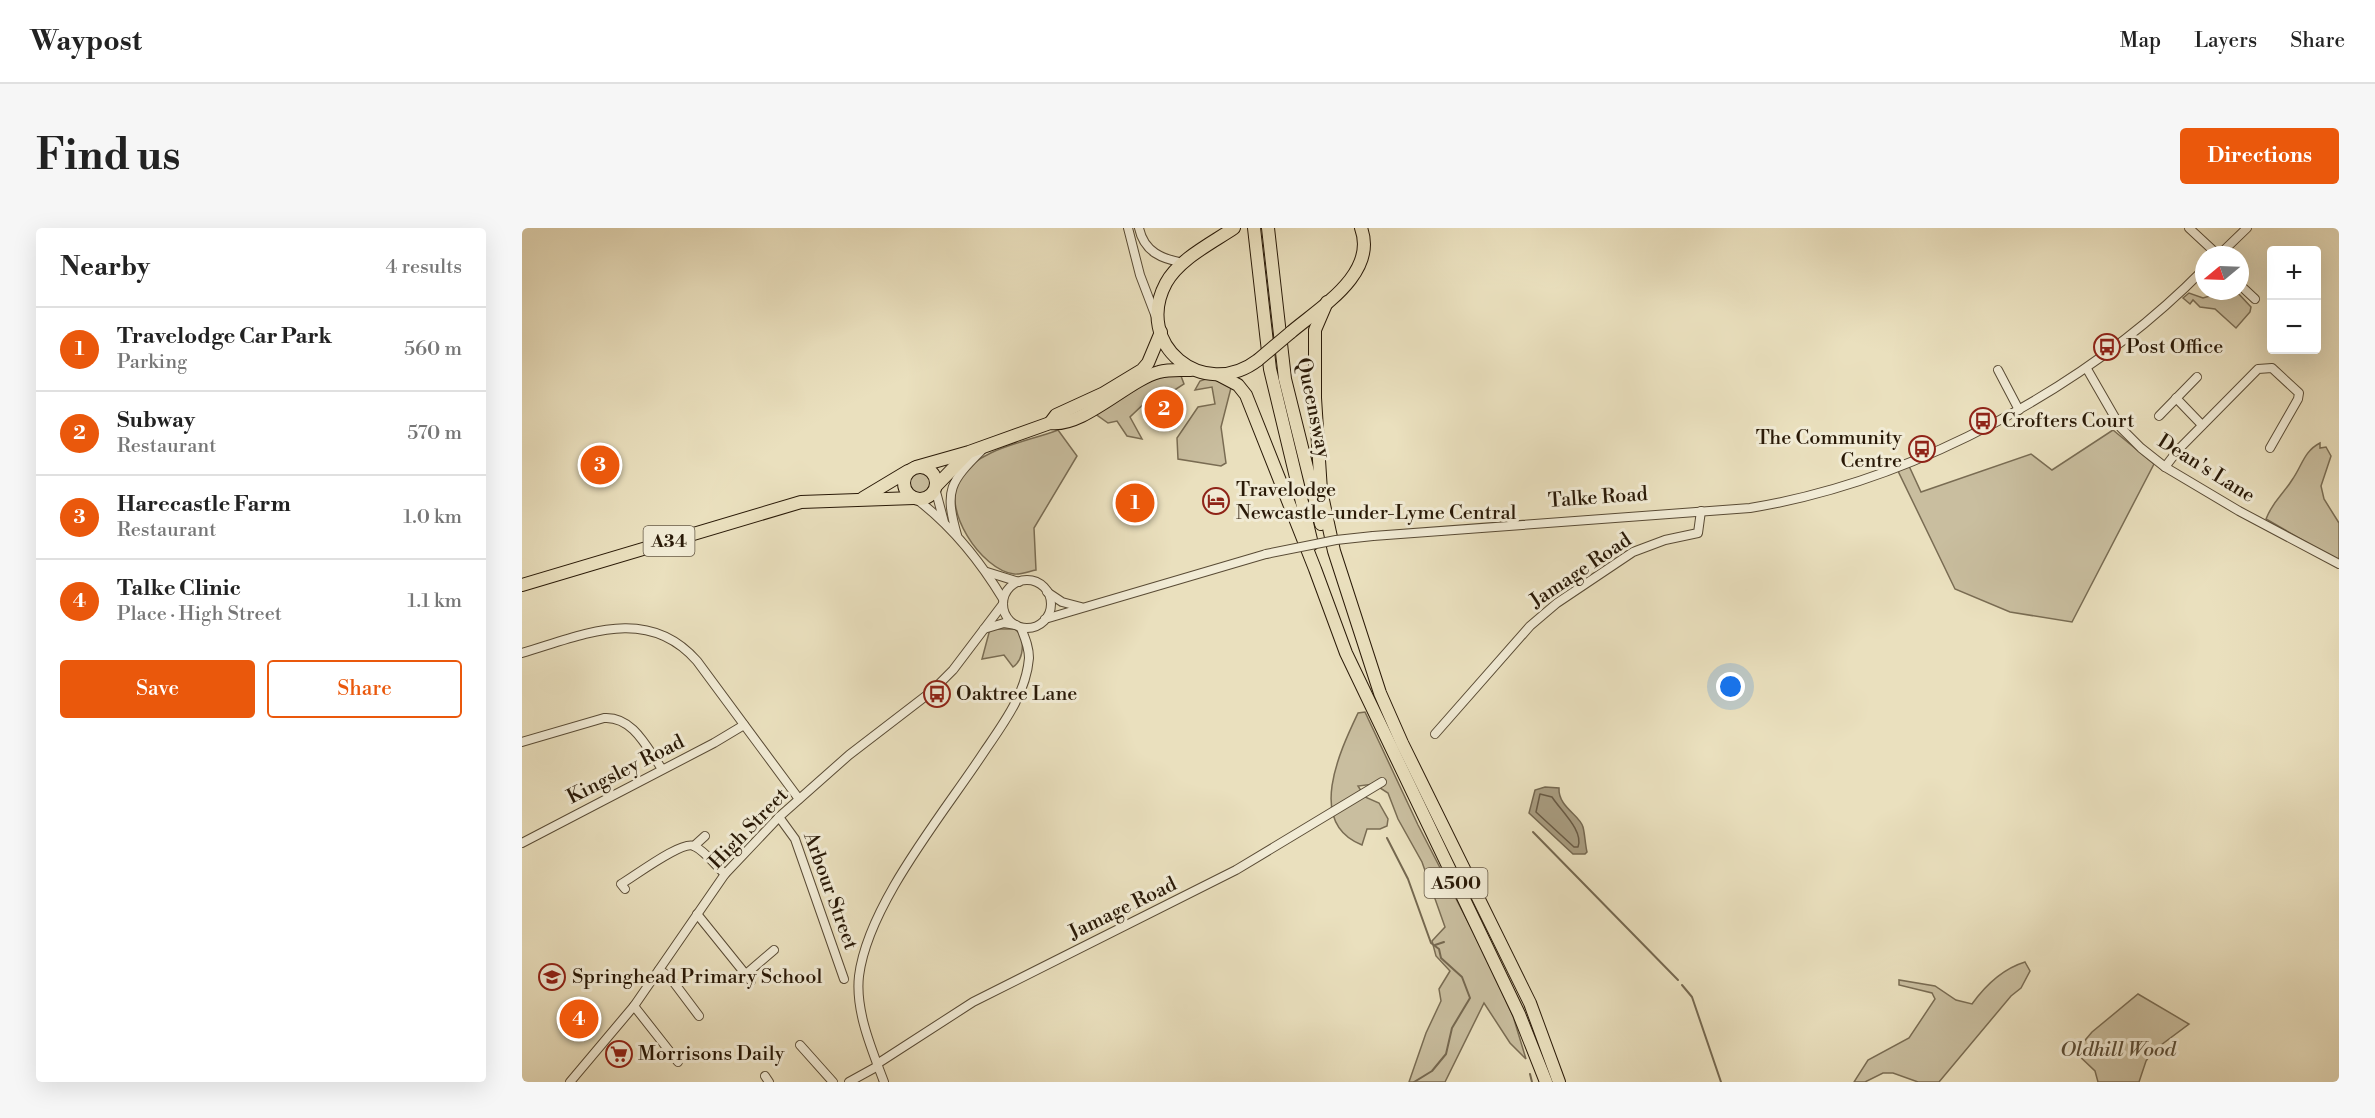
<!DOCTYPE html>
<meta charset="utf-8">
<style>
:root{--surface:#fff;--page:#f6f6f6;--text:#222;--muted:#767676;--line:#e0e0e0;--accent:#ea580c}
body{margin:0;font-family:"Libre Bodoni",serif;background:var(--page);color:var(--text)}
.controls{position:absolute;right:18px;top:18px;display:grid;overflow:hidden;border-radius:6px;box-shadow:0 6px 24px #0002}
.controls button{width:54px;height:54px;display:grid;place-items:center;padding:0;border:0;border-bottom:2px solid var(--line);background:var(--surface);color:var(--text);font:30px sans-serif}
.compass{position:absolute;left:1673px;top:18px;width:54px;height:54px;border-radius:50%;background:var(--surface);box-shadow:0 6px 24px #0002;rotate:251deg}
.you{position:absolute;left:1209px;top:459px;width:21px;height:21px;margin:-15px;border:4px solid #fff;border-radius:50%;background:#1a73e8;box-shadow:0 0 0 9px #1a73e833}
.badge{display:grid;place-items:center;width:39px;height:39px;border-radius:50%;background:var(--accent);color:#fff;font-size:20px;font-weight:700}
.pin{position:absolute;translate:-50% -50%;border:3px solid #fff;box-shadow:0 2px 6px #0006}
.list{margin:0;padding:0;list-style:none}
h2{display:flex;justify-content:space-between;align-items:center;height:78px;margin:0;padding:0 24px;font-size:26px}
h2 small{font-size:20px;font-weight:400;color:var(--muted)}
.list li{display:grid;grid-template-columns:39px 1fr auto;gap:18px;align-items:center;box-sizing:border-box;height:84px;padding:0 24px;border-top:2px solid var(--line)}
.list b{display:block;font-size:22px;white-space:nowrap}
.list p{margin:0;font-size:20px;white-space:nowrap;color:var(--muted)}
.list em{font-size:20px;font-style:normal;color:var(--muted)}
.actions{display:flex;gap:12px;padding:18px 24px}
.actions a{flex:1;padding:14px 0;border:2px solid var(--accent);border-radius:6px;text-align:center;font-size:21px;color:var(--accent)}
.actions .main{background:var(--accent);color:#fff}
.map{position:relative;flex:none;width:1817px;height:854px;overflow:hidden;border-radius:6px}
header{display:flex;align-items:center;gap:36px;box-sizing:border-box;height:84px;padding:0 30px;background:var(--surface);border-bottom:2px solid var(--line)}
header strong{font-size:28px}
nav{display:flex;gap:33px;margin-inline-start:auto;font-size:21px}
.intro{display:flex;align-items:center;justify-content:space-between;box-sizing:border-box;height:144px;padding:0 36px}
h1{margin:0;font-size:42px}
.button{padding:15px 27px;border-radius:6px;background:var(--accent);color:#fff;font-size:21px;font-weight:700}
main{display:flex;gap:36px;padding:0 36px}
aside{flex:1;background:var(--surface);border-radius:6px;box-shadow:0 6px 24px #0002}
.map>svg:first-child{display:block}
.green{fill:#c9be9f;stroke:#796c53;stroke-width:1.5}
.water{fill:#a89c80;stroke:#756850;stroke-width:1.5}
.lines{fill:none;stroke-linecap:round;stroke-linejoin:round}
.shore{stroke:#685a44;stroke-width:1.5}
.stream{stroke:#756850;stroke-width:2}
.minor-casing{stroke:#594b35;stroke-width:10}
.highway-casing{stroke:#291907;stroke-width:14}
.minor{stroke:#f1ebd5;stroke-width:8}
.highway{stroke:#eae0be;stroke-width:12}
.minor-bridge-casing{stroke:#594b35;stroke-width:10;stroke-linecap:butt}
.highway-bridge-casing{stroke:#291907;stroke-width:14;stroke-linecap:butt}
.minor-bridge{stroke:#f1ebd5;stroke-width:8}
.highway-bridge{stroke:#eae0be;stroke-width:12}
.labels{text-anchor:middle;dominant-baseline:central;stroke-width:6;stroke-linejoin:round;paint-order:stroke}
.shield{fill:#f1ebd5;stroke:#655845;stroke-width:1.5}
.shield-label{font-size:18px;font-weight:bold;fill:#291907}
.poi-label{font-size:20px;fill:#291907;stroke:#f1ebd5;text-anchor:start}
.street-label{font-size:20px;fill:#291907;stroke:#f1ebd5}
.park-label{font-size:20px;font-style:italic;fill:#594b35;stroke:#f1ebd5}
</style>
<header>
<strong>Waypost</strong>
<nav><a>Map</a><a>Layers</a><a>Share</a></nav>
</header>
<div class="intro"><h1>Find us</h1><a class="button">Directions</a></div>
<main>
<aside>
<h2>Nearby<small>4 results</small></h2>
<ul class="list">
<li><span class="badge">1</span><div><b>Travelodge Car Park</b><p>Parking</p></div><em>560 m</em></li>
<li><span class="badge">2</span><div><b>Subway</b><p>Restaurant</p></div><em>570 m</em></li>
<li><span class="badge">3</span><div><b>Harecastle Farm</b><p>Restaurant</p></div><em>1.0 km</em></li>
<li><span class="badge">4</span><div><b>Talke Clinic</b><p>Place · High Street</p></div><em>1.1 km</em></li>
</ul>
<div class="actions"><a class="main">Save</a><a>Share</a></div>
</aside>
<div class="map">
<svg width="1817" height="854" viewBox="0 0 1817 854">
<rect width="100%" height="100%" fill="#eae0be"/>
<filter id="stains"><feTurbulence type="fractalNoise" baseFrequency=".00333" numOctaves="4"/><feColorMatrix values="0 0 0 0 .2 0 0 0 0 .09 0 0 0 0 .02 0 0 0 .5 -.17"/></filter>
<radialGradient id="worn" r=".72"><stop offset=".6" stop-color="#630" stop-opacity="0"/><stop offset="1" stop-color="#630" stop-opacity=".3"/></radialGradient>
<g class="green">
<polygon points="1693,63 1714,63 1729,79 1728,84 1714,100 1693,81 1678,79 1671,72 1668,76 1661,70 1667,65 1681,70 1691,67"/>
<polygon points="643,148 659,148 662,156 648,165 627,171 608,189 620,211 605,208 595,193 586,195 572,185 625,154"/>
<polygon points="684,151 697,151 710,156 699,199 704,235 699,238 656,231 655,210 676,179 693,176 690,159 673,162 678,153"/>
<path d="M536,202L555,228L512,300L514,342C508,343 498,347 492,346C459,342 418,280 438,249C458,220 505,214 536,202Z"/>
<polygon points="1591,202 1632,236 1550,394 1488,384 1433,361 1376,243 1387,238 1399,264 1509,226 1530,242"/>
<path d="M1798,215V220L1804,219L1809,228L1799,258L1802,271L1817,295V333L1744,291C1752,271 1760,268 1770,252C1780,238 1782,223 1798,215Z"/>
<circle cx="398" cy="255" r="11"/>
<path d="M468,401H493L500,408C501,420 501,432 491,439L482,427L460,431Z"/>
<path d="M843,484L896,597L962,725L991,788L1004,831L988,815L962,775L923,854H887L904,805L919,773L917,761L928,743L914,728L910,713L923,699L900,634L876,591L866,565L852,556L836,558L843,569L857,575L866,591L865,598L858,601H845L840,617C783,595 819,521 836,485Z"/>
<path d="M1503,734L1508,743L1499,760L1489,768L1417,854H1396L1371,845H1361L1343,854H1332L1346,832L1387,810L1413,771L1410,765L1377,757V752L1413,758L1434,772L1450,776C1463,758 1480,741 1503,734Z"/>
<polygon points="1616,766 1667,796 1631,823 1624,833 1617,854 1576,854 1573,843 1553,824 1570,804"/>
</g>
<path class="water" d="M1023,559L1037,560C1036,579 1058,587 1061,599C1063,607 1063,615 1065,624L1063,626H1051L1007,585L1013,562Z"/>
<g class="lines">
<path class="shore" d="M1018,566L1030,569C1039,583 1062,603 1056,619H1052L1014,584Z"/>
<g class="stream">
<polyline points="1011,604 1156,752"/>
<polyline points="865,610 886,651 909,715 917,721 919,730 940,749 948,770 930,800 924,826 910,843 892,854"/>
<polyline points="913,717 922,714"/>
<polyline points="1160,757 1170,769 1199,854"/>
<polyline points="1008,846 1010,854"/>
</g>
<defs>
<g id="minor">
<polyline points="606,0 618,47 634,89"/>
<path d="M617,0C622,24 640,31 662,35"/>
<polyline points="1667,0 1696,27"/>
<polyline points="1697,27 1725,0"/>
<polyline points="1718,57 1733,71"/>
<polyline points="1565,141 1599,200 1619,220 1643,239 1717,283 1817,336"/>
<polyline points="1476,142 1497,182"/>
<polyline points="1654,170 1680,197"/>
<polyline points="1637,188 1675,149"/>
<polyline points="1643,239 1656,222 1736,141 1750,140 1777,165 1776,171 1748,220"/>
<polyline points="413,260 422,294"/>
<path d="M393,270C429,297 458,333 481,371"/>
<path d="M435,307C422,262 428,254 460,222"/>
<path d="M851,308L1228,280C1392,253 1566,159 1682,41"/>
<polyline points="465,344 497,354"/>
<circle cx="505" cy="376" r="24"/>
<polyline points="525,364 540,374 559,379"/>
<polyline points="523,391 744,326"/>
<polyline points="462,401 482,395 494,397"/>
<path d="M0,425C61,407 125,376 175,433L277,571"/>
<polyline points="913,506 1008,398 1035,375 1111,324 1143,312 1176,305 1179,283"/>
<path d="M0,514L82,490C111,488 125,520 140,541"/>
<polyline points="257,589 273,611 322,751"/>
<polyline points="0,615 192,515 222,497"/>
<polyline points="172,618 183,608"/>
<path d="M103,661L99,656C113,648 160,612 172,618C183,623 194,638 203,646"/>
<polyline points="175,686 229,753"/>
<polyline points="137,742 147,748 177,788"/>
<polyline points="224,746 252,722"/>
<polyline points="112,778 156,834"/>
<polyline points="278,817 311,854"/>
<polyline points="355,836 451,774 714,642 860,554"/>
<polyline points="243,848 247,854"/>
<polyline points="48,854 112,778 203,646 257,589 327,527 409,464 431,442 481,376"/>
<polyline points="327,854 356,838"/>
<path d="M362,854C350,822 333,783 337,748C346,676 422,585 462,524C481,496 504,466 507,430C507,419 503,410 499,400"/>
</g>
<g id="highway">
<path d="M712,0C690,15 657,31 644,55C611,116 681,174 736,132"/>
<polyline points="732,0 748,141 790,316"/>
<polyline points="746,0 763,151 799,296"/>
<polyline points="805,74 793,102 793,170 799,263 812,323 858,465 880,515 1008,775 1037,854"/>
<path d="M768,105C797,80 856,46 839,0"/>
<polyline points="697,147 716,157 724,167 793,341 824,425 997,786 1024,854"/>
<polyline points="528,195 534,187 582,165 620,142 626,135 639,104"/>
<circle cx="398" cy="255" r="16"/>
<path d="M394,239L447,224L528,195C561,200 606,152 637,144C647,141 659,142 669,142"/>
<polyline points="414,258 446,225"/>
<polyline points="341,270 386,243"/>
<polyline points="0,357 279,274 392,270"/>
</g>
</defs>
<use href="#minor" class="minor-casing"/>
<use href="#highway" class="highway-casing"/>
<use href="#minor" class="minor"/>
<use href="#highway" class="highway"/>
<defs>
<polyline id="minor-bridge" points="744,326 814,312 851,308"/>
<polyline id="highway-bridge" points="736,132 768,105"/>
</defs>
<use href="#minor-bridge" class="minor-bridge-casing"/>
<use href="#highway-bridge" class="highway-bridge-casing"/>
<use href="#minor-bridge" class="minor-bridge"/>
<use href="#highway-bridge" class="highway-bridge"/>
</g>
<defs>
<symbol id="bus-ring" viewBox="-11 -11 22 22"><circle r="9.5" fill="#f1ebd5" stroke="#8f2418" stroke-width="1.5"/><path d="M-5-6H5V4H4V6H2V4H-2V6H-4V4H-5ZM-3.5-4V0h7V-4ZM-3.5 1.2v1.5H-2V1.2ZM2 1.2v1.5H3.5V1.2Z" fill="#8f2418"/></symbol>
<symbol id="hotel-ring" viewBox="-11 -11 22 22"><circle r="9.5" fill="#f1ebd5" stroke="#8f2418" stroke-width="1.5"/><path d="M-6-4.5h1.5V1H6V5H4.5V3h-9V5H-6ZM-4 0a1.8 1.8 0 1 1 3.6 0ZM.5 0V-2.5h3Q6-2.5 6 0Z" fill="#8f2418"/></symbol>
<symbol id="school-ring" viewBox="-11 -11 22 22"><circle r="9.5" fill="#f1ebd5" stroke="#8f2418" stroke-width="1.5"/><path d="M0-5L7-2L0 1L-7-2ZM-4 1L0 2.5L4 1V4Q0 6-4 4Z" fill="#8f2418"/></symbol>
<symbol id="supermarket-ring" viewBox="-11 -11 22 22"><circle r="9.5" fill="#f1ebd5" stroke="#8f2418" stroke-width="1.5"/><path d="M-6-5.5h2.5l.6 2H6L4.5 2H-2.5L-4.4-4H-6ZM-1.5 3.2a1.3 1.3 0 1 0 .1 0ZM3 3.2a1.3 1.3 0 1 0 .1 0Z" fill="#8f2418"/></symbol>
</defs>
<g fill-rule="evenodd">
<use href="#bus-ring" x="1570" y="104" width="30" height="30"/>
<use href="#bus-ring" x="1446" y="178" width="30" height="30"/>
<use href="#bus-ring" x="1385" y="206" width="30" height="30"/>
<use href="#hotel-ring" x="679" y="258" width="30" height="30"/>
<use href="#bus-ring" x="400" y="451" width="30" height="30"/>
<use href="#school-ring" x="15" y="734" width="30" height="30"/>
<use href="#supermarket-ring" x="82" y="811" width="30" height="30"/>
</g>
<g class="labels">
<g class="shield">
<rect x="121.5" y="298" width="51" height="30" rx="4.5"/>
<rect x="902.5" y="640" width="63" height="30" rx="4.5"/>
</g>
<g class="shield-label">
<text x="147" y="313">A34</text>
<text x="934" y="655">A500</text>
</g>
<g class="poi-label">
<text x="1604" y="119">Post Office</text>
<text x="1480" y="193">Crofters Court</text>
<text x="1380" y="210" text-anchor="end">The Community<tspan x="1380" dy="23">Centre</tspan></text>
<text x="714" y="262">Travelodge<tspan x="714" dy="23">Newcastle-under-Lyme Central</tspan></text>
<text x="434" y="466">Oaktree Lane</text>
<text x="50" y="749">Springhead Primary School</text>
<text x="116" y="826">Morrisons Daily</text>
</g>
<g class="street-label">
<text transform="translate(791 180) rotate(78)">Queensway</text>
<text transform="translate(1684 241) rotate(32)">Dean's Lane</text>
<text transform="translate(1076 270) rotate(-4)">Talke Road</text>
<text transform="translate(1059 343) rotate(-34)">Jamage Road</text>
<text transform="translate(104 542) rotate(-27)">Kingsley Road</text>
<text transform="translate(227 601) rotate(-46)">High Street</text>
<text transform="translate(308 663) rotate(70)">Arbour Street</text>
<text transform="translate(601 681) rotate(-26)">Jamage Road</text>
</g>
<g class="park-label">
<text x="1596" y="822">Oldhill Wood</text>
</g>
</g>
<rect width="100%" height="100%" filter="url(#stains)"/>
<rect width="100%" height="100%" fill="url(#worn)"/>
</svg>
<div class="controls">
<button>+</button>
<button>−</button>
</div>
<svg class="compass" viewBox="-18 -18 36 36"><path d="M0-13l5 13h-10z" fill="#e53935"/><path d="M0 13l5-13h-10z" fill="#767676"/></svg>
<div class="you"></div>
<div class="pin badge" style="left:613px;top:275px">1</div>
<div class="pin badge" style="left:642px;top:181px">2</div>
<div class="pin badge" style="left:78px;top:237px">3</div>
<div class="pin badge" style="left:57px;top:791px">4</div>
</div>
</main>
